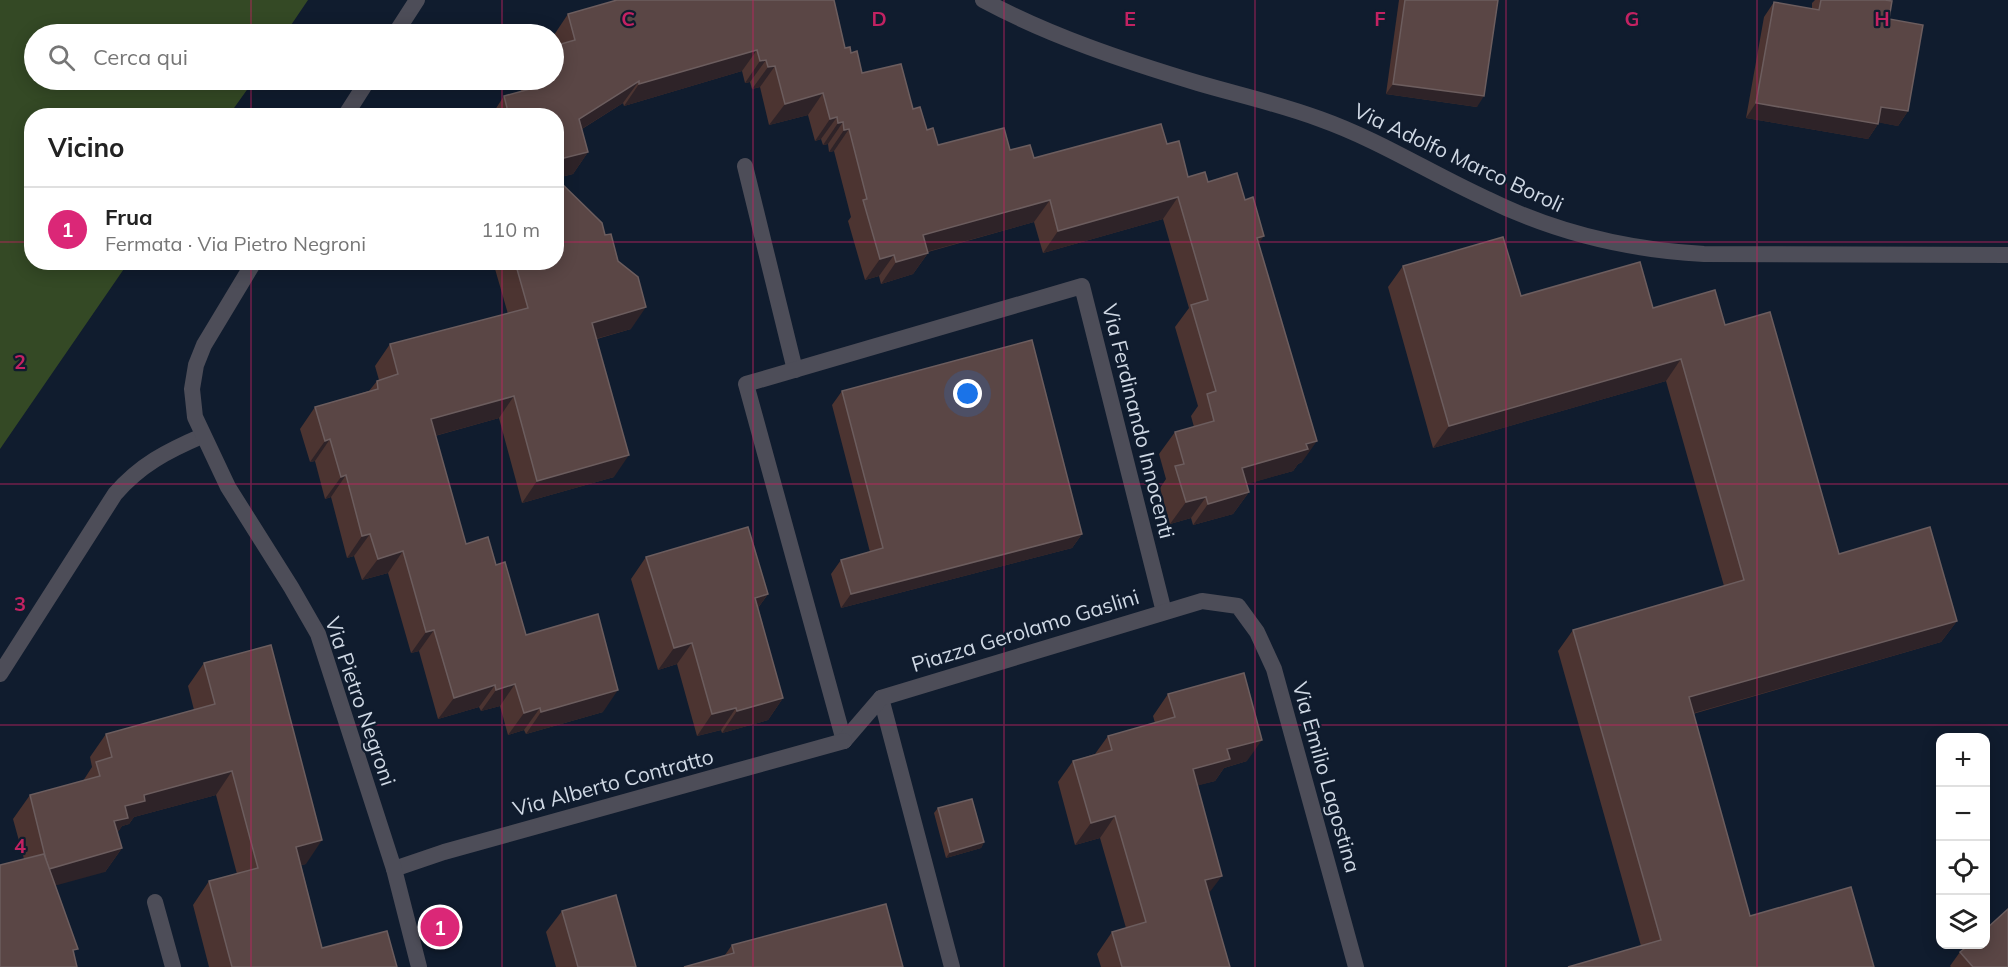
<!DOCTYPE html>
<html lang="it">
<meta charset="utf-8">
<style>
:root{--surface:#fff;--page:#f2f2f2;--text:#222;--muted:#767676;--line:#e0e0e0;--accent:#db2777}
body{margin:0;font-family:Mulish,sans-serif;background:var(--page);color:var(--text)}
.controls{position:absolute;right:18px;bottom:18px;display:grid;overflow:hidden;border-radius:12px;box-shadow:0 3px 15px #0003}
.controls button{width:54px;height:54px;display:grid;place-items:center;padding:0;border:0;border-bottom:2px solid var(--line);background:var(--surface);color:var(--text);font:30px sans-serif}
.you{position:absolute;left:968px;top:394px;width:21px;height:21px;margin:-15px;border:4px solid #fff;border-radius:50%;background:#1a73e8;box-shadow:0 0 0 9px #1a73e833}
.badge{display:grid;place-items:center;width:39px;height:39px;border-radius:50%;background:var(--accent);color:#fff;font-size:20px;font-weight:700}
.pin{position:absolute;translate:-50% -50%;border:3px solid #fff;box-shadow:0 2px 6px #0006}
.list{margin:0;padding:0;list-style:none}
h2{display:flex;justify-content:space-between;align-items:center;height:78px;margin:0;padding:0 24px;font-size:26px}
h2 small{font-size:20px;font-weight:400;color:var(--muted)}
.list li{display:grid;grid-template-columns:39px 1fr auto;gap:18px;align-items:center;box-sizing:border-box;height:84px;padding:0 24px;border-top:2px solid var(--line)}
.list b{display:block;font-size:22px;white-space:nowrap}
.list p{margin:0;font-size:20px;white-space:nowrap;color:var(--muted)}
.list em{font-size:20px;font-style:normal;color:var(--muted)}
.icon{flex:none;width:33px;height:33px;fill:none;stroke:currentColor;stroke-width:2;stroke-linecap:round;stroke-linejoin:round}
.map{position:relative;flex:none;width:2008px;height:967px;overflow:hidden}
.search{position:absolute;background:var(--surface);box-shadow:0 3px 15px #0003;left:24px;top:24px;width:540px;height:66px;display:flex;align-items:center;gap:15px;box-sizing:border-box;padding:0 21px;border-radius:33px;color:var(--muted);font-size:22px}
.panel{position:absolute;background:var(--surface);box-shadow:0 3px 15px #0003;left:24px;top:108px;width:540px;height:162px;border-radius:24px}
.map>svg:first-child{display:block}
.green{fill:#344925}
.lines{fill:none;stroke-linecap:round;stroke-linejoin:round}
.service{stroke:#4d4d58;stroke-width:16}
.minor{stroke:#4d4d58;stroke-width:16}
.tertiary{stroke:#4d4d58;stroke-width:16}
.wall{fill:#4c3431}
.shaded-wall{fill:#2e2328}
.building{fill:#5a4645;stroke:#6c5d5e;stroke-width:1.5}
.grid{fill:none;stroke:#c32262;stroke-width:1.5;stroke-opacity:0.55}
.labels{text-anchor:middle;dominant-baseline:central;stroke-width:4.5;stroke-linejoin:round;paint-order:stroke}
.street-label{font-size:21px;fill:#cfd8e4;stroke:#101c2e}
.grid-label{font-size:20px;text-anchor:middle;font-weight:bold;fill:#c32262;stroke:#101c2e;stroke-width:4.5;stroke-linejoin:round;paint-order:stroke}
</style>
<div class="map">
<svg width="2008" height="967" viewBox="0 0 2008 967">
<rect width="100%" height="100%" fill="#101c2e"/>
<polygon class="green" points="0,0 308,0 285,34 34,34 34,80 254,80 229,115 32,116 32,262 128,263 0,449"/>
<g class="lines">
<g class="service">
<polyline points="881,698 952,967"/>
<polyline points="155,902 173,967"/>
</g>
<g class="minor">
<path d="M983,0C1050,36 1125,61 1198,83C1239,95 1280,104 1320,119C1379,140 1430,173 1487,199C1556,233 1627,250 1704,254L2008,255"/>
<polyline points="745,166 795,370"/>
<path d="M0,674L115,494C140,465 167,451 202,436"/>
<polyline points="844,741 746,384 1082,286 1164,612"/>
<polyline points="844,741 881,698 1202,601 1238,606 1257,632 1274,669 1356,967"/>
<polyline points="394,869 444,852 844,741"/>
</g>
<g class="tertiary">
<polyline points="395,34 417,0"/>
<polyline points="345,116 368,80"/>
<polyline points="254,262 204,345 196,365 192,389 195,417 228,487 291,587 318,634 394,869 419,967"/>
</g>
</g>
<g class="wall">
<polygon points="1399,0 1498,0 1477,107 1386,94"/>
<polygon points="1815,0 1885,0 1908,111 1898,126 1878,122 1878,124 1868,139 1746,118 1764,17 1774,2 1812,9 1812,3"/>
<polygon points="568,14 845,48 851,53 862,73 913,109 938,145 1010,150 1034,158 1167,144 1188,177 1208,182 1245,200 1259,243 1302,462 1298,464 1293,471 1246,484 1249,492 1233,514 1193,525 1191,518 1170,524 1160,488 1166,479 1159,454 1175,432 1194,427 1191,416 1198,406 1175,327 1189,308 1163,219 1043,253 1034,222 928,252 928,253 913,274 881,284 879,276 865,280 848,221 851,217 834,151 829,152 828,144 823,145 821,139 815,141 808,115 769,125 760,87 752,89 750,82 745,83 742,71 624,106 623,103 582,129 588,152 573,174 557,178 631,329 597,339 614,477 522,503 499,418 435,436 466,544 496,565 526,635 603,712 526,734 524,730 508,735 500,706 481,711 479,707 438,719 419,651 411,653 388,573 362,580 354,556 347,558 331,497 325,499 315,461 310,462 300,429 315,407 369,391 377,381 379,380 375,366 390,344 508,314 493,262 556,262 556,116 491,116 504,96 520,92 527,81 554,80 555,46 554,35"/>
<polygon points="1403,266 1521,296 1653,308 1725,325 1839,554 1957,621 1941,642 1693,714 1750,916 1641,946 1558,651 1573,630 1724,586 1666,381 1433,448 1388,287"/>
<polygon points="842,391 1082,534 1072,548 841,608 831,574 841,560 870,552 832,405"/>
<polygon points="646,557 768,594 758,608 783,698 768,720 722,733 721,730 697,736 677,664 658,670 631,579"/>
<polygon points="204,663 306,864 301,865 322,948 397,967 209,967 193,905 209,881 237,874 216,795 134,817 129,824 122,826 117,833 122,848 105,872 24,859 13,819 30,795 83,781 92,767 90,757 106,734 194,710 188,686"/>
<polygon points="1168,694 1247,761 1224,768 1215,781 1198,785 1209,894 1230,967 1101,967 1097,954 1112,932 1126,928 1100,838 1075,845 1058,782 1073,761 1095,754 1108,736 1155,723 1153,716"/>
<polygon points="938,808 984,842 981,848 946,858 934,813"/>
<polygon points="886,904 725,955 732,945"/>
<polygon points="562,911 636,967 556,967 546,932"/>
<polygon points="1960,952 2008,967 1951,967 1950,966"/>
</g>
<g class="shaded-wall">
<polygon points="757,50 742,71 624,106 639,84"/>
<polygon points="766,60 750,82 745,83 760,61"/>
<polygon points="775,66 760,87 752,89 768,67"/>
<polygon points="639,81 623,103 564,140 579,119"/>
<polygon points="1393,84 1484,96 1477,107 1386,94"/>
<polygon points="823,93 808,115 769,125 785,104"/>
<polygon points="1756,103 1878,124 1868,139 1746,118"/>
<polygon points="1881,107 1908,111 1898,126 1870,121"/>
<polygon points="837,117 821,139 815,141 830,119"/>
<polygon points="843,122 828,144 823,145 838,123"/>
<polygon points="849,129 834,151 829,152 844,130"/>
<polygon points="588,152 573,174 556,178 556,160"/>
<polygon points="1178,197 1163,219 1043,253 1058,231"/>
<polygon points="1050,200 1034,222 908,257 923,235"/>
<polygon points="1264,236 1249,258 1257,238"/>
<polygon points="928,253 913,274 881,284 896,262"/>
<polygon points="894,255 879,276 865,280 880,259"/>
<polygon points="646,307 631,329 577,344 592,323"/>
<polygon points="1681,359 1666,381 1433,448 1449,426"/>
<polygon points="514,396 499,418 416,441 431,419"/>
<polygon points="330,439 315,461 310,462 325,441"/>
<polygon points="1317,441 1302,462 1298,464 1293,471 1227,490 1242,468"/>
<polygon points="629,455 614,477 522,503 537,481"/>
<polygon points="346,475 331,497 325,499 341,477"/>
<polygon points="1249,492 1233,514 1193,525 1208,504"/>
<polygon points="1206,497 1191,518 1170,524 1186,502"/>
<polygon points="370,534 354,556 347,558 362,536"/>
<polygon points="1082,534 1072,548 841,608 851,594"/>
<polygon points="403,551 388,573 362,580 378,559"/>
<polygon points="768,594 752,616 755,598"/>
<polygon points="1957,621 1941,642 1673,719 1689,697"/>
<polygon points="434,630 419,651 411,653 426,632"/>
<polygon points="692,643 677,664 658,670 674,648"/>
<polygon points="515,684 500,706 481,711 496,690"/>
<polygon points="495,685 479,707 438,719 454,698"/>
<polygon points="618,690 603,712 526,734 541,712"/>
<polygon points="783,698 768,720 722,733 737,711"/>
<polygon points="540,708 524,730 508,735 524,713"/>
<polygon points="736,708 721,730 697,736 712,714"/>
<polygon points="1262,740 1247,761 1224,768 1215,781 1178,791 1193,769 1227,749"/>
<polygon points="232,771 216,795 134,817 129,824 122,826 112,841 98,845 125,806 144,795"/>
<polygon points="1115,816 1100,838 1075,845 1091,823"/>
<polygon points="322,840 306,864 280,870 296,847"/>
<polygon points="984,842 981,848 946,858 950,852"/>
<polygon points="122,848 105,872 32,892 48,869"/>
<polygon points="1222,876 1206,897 1205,880"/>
</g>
<g class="building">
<polygon points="617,0 834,0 845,48 850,47 851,53 857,51 862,73 901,64 913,109 920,107 927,130 933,128 938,145 1004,128 1010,150 1030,145 1034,158 1161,124 1167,144 1179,141 1188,177 1205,172 1208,182 1237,173 1245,200 1253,197 1264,236 1257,238 1317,441 1306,444 1308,449 1242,468 1249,492 1208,504 1206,497 1186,502 1175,466 1184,464 1175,432 1214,421 1207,394 1216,391 1191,305 1208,300 1178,197 1058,231 1050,200 923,235 928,253 896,262 894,255 880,259 863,200 867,199 849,129 844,130 843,122 838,123 837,117 830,119 823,93 785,104 775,66 768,67 766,60 760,61 757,50 639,84 639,81 579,119 588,152 556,160 556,116 509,116 504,96 530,89 527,81 532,80 554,80 554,46 575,40 568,14"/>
<polygon points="1405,0 1498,0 1484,96 1393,84"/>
<polygon points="1821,0 1885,0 1892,1 1889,19 1923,25 1908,111 1881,107 1878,124 1756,103 1774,2 1819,10"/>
<polygon points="556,178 602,223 605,235 611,234 618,261 638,277 646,307 592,323 629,455 537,481 514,396 431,419 466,544 488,537 496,565 505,562 526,635 598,614 618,690 541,712 540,708 524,713 515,684 496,690 495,685 454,698 434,630 426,632 403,551 378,559 370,534 362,536 346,475 341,477 330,439 325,441 315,407 378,389 377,381 398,374 390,344 528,308 515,262 556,262"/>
<polygon points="1503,237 1521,296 1640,262 1653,308 1715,290 1725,325 1770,312 1839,554 1930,527 1957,621 1689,697 1750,916 1851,887 1874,967 1568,967 1661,940 1573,630 1744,580 1681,359 1449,426 1403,266"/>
<polygon points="1032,340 1082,534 851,594 841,560 883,548 842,391"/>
<polygon points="748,527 768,594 755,598 783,698 737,711 736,708 712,714 692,643 674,648 646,557"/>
<polygon points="271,645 322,840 296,847 322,948 387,931 397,967 232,967 209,881 258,868 232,771 144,795 145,801 125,806 128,818 114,821 122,848 49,869 46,860 30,795 100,776 96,762 112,757 106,734 215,704 204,663"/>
<polygon points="1244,673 1262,740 1227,749 1230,759 1193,769 1222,876 1205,880 1230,967 1122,967 1112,932 1146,922 1115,816 1091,823 1073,761 1112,750 1108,736 1175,717 1168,694"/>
<polygon points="972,799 984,842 950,852 938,808"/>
<polygon points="44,854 78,949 73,950 77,967 0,967 0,865"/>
<polygon points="616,895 636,967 578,967 562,911"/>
<polygon points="886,904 903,967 684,967 734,953 732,945"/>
<polygon points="2008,909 2008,967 1973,967 1960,952 1969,945 1986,945 1986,929"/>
</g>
<path class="grid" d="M251,0V34M502,0V34M753,0V967M1004,0V967M1255,0V967M1506,0V967M1757,0V967M251,80V116M502,80V116M0,242H32M556,242H2008M251,262V967M502,262V967M0,484H2008M0,725H2008"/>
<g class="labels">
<g class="street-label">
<text transform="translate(1459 157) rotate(25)">Via Adolfo Marco Boroli</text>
<text transform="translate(1139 421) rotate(76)">Via Ferdinando Innocenti</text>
<text transform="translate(1025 630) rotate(-17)">Piazza Gerolamo Gaslini</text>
<text transform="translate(361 701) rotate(71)">Via Pietro Negroni</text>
<text transform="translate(1327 777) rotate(74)">Via Emilio Lagostina</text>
<text transform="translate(613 782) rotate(-15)">Via Alberto Contratto</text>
</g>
</g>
<g class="grid-label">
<text x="628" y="26">C</text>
<text x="879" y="26">D</text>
<text x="1130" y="26">E</text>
<text x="1380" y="26">F</text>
<text x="1632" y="26">G</text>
<text x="1882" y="26">H</text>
<text x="20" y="369">2</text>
<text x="20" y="611">3</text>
<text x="20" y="853">4</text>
</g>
</svg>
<div class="controls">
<button>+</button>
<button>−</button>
<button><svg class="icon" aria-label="locate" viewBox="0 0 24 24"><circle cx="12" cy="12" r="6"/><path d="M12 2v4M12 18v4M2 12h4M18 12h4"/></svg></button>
<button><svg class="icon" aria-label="layers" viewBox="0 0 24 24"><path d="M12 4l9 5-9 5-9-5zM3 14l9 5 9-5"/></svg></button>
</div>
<div class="you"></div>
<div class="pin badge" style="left:440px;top:927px">1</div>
<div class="search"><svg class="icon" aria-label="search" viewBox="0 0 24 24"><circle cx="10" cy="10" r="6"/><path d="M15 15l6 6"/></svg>Cerca qui</div>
<section class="panel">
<h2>Vicino<small></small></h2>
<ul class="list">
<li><span class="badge">1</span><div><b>Frua</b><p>Fermata · Via Pietro Negroni</p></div><em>110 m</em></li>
</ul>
</section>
</div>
